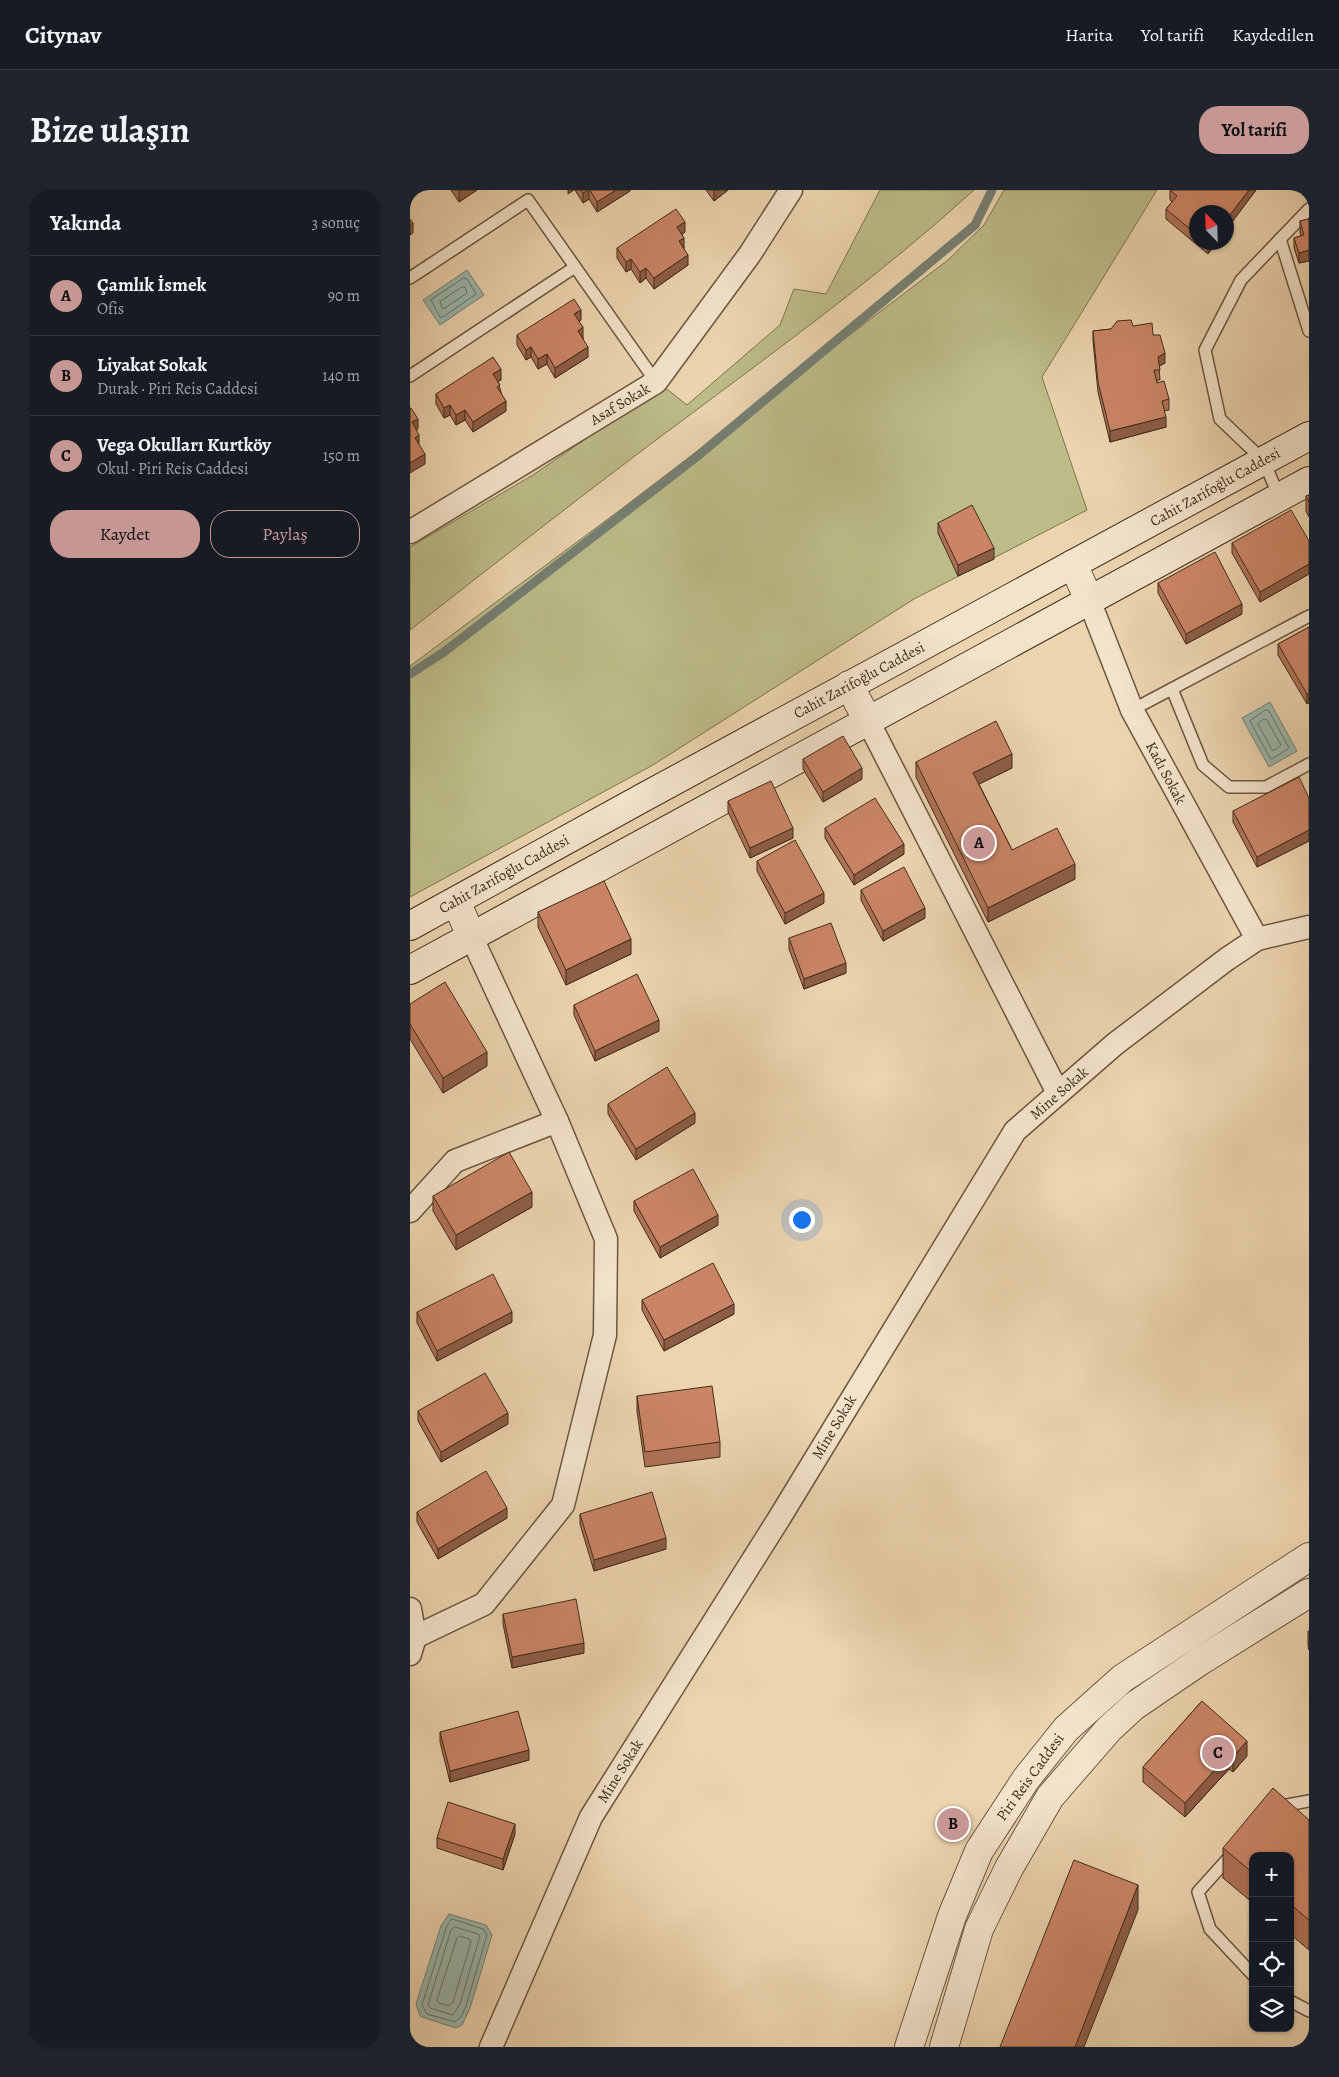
<!DOCTYPE html>
<html lang="tr">
<meta charset="utf-8">
<style>
:root{--surface:#171b24;--page:#20242c;--text:#f1f3f6;--muted:#9ea1a6;--line:#363941;--accent:#c59692}
body{margin:0;font-family:Alegreya,serif;background:var(--page);color:var(--text)}
.controls{position:absolute;right:15px;bottom:15px;display:grid;overflow:hidden;border-radius:10px;box-shadow:0 1px 4px #0004}
.controls button{width:45px;height:45px;display:grid;place-items:center;padding:0;border:0;border-bottom:1px solid var(--line);background:var(--surface);color:var(--text);font:25px sans-serif}
.compass{position:absolute;left:779px;top:15px;width:45px;height:45px;border-radius:50%;background:var(--surface);box-shadow:0 1px 4px #0004;rotate:337deg}
.you{position:absolute;left:391px;top:1029px;width:18px;height:18px;margin:-12px;border:4px solid #fff;border-radius:50%;background:#1a73e8;box-shadow:0 0 0 8px #1a73e833}
.badge{display:grid;place-items:center;width:32px;height:32px;border-radius:50%;background:var(--accent);color:#111;font-size:16px;font-weight:700}
.pin{position:absolute;translate:-50% -50%;border:2px solid #fff;box-shadow:0 1px 5px #0006}
.list{margin:0;padding:0;list-style:none}
h2{display:flex;justify-content:space-between;align-items:center;height:65px;margin:0;padding:0 20px;font-size:21px}
h2 small{font-size:16px;font-weight:400;color:var(--muted)}
.list li{display:grid;grid-template-columns:32px 1fr auto;gap:15px;align-items:center;box-sizing:border-box;height:80px;padding:0 20px;border-top:1px solid var(--line)}
.list b{display:block;font-size:19px;white-space:nowrap}
.list p{margin:0;font-size:16px;white-space:nowrap;color:var(--muted)}
.list em{font-size:16px;font-style:normal;color:var(--muted)}
.actions{display:flex;gap:10px;padding:15px 20px}
.actions a{flex:1;padding:11px 0;border:1px solid var(--accent);border-radius:20px;text-align:center;font-size:18px;color:var(--accent)}
.actions .main{background:var(--accent);color:#111}
.icon{flex:none;width:28px;height:28px;fill:none;stroke:currentColor;stroke-width:2;stroke-linecap:round;stroke-linejoin:round}
.map{position:relative;flex:none;width:899px;height:1857px;overflow:hidden;border-radius:20px}
header{display:flex;align-items:center;gap:30px;box-sizing:border-box;height:70px;padding:0 25px;background:var(--surface);border-bottom:1px solid var(--line)}
header strong{font-size:24px}
nav{display:flex;gap:28px;margin-inline-start:auto;font-size:18px}
.intro{display:flex;align-items:center;justify-content:space-between;box-sizing:border-box;height:120px;padding:0 30px}
h1{margin:0;font-size:35px}
.button{padding:12px 22px;border-radius:20px;background:var(--accent);color:#111;font-size:18px;font-weight:700}
main{display:flex;gap:30px;padding:0 30px}
aside{flex:1;background:var(--surface);border-radius:20px;box-shadow:0 1px 4px #0004}
.map>svg:first-child{display:block}
.green{fill:#bcbc88;stroke:#7d7452}
.water{fill:#99b8ae;stroke:#758074}
.lines{fill:none;stroke-linecap:round;stroke-linejoin:round}
.shore{stroke:#6c7265;stroke-width:1}
.stream{stroke:#758074;stroke-width:9}
.service-casing{stroke:#6a5741;stroke-width:14}
.minor-casing{stroke:#6a5741;stroke-width:25}
.tertiary-casing{stroke:#6a5741;stroke-width:30}
.secondary-casing{stroke:#3e2d1c;stroke-width:30}
.service{stroke:#f3e3cb;stroke-width:11}
.minor{stroke:#f3e3cb;stroke-width:22}
.tertiary{stroke:#f3e3cb;stroke-width:28}
.secondary{stroke:#f3e3cb;stroke-width:28}
.wall{fill:#af7258;stroke:#3e2d1c}
.shaded-wall{fill:#8e5d47;stroke:#3e2d1c}
.building{fill:#cb8566;stroke:#3e2d1c}
.labels{text-anchor:middle;dominant-baseline:central;stroke-width:4;stroke-linejoin:round;paint-order:stroke}
.street-label{font-size:15px;fill:#3e2d1c;stroke:#f3e3cb}
</style>
<header>
<strong>Citynav</strong>
<nav><a>Harita</a><a>Yol tarifi</a><a>Kaydedilen</a></nav>
</header>
<div class="intro"><h1>Bize ulaşın</h1><a class="button">Yol tarifi</a></div>
<main>
<aside>
<h2>Yakında<small>3 sonuç</small></h2>
<ul class="list">
<li><span class="badge">A</span><div><b>Çamlık İsmek</b><p>Ofis</p></div><em>90 m</em></li>
<li><span class="badge">B</span><div><b>Liyakat Sokak</b><p>Durak · Piri Reis Caddesi</p></div><em>140 m</em></li>
<li><span class="badge">C</span><div><b>Vega Okulları Kurtköy</b><p>Okul · Piri Reis Caddesi</p></div><em>150 m</em></li>
</ul>
<div class="actions"><a class="main">Kaydet</a><a>Paylaş</a></div>
</aside>
<div class="map">
<svg width="899" height="1857" viewBox="0 0 899 1857">
<rect width="100%" height="100%" fill="#ecd4af"/>
<filter id="stains"><feTurbulence type="fractalNoise" baseFrequency=".004" numOctaves="4"/><feColorMatrix values="0 0 0 0 .2 0 0 0 0 .09 0 0 0 0 .02 0 0 0 .5 -.17"/></filter>
<radialGradient id="worn" r=".72"><stop offset=".6" stop-color="#630" stop-opacity="0"/><stop offset="1" stop-color="#630" stop-opacity=".3"/></radialGradient>
<g class="green">
<path d="M470,0H564C473,83 372,156 273,230C181,298 91,369 0,440V357L123,285L253,196L277,215L370,135L384,99L416,104Z"/>
<polygon points="594,0 747,0 632,187 677,320 504,409 243,575 0,707 0,476 210,320 538,70 574,35"/>
</g>
<g class="water">
<polygon points="57,80 74,105 30,135 13,110"/>
<polygon points="860,512 887,561 859,577 832,528"/>
<polygon points="39,1724 76,1735 82,1745 60,1818 52,1835 46,1838 15,1828 10,1826 6,1814 31,1736"/>
</g>
<g class="lines">
<g class="shore">
<polygon points="54,88 57,89 66,104 33,127 30,127 21,110"/>
<polygon points="52,97 55,97 57,103 35,118 32,118 30,112"/>
<polygon points="856,520 859,521 879,558 862,569 860,568 840,531"/>
<polygon points="854,529 857,530 871,555 865,560 862,560 848,534"/>
<polygon points="42,1729 73,1739 77,1745 56,1816 51,1827 45,1832 17,1824 12,1815 36,1738"/>
<polygon points="45,1737 68,1744 70,1746 50,1814 43,1825 20,1818 18,1815 41,1740"/>
<polygon points="50,1746 59,1749 61,1752 43,1812 39,1816 29,1813 27,1810 47,1748"/>
</g>
<polyline class="stream" points="0,484 34,462 284,269 565,35 582,0"/>
<defs>
<g id="service">
<polyline points="870,49 899,141"/>
<polyline points="0,88 118,10 246,192"/>
<polyline points="0,186 165,77"/>
<polyline points="869,307 854,271 810,229 795,160 831,90 899,19"/>
<polyline points="762,499 793,575 819,597 856,597 899,574"/>
<polyline points="722,520 899,426"/>
<polyline points="866,1617 899,1611"/>
<polyline points="823,1663 788,1702 800,1739 843,1785"/>
<polyline points="880,1811 899,1821"/>
</g>
<g id="minor">
<polyline points="0,342 246,192 340,64 381,0"/>
<polyline points="679,410 722,520 847,749"/>
<polyline points="458,531 648,903"/>
<polyline points="0,1021 45,971 147,931"/>
<polyline points="0,1419 5,1447 0,1464"/>
<polyline points="5,1447 74,1414 153,1315 195,1145 196,1049 147,931 61,746"/>
<polyline points="81,1857 181,1627 370,1327 605,941 705,854 817,769 847,749 899,737"/>
</g>
<g id="tertiary">
<polyline points="663,374 679,410"/>
<polyline points="439,495 458,531"/>
<polyline points="46,711 61,746"/>
<polyline points="499,1857 542,1726 569,1661 616,1589 656,1539 713,1488 899,1367"/>
<polyline points="534,1857 569,1739 599,1678 640,1607 699,1539 724,1516 790,1471 899,1403"/>
</g>
<g id="secondary">
<polyline points="0,736 236,606 899,246"/>
<polyline points="0,780 899,291"/>
</g>
</defs>
<use href="#service" class="service-casing"/>
<use href="#minor" class="minor-casing"/>
<use href="#tertiary" class="tertiary-casing"/>
<use href="#secondary" class="secondary-casing"/>
<use href="#service" class="service"/>
<use href="#minor" class="minor"/>
<use href="#tertiary" class="tertiary"/>
<use href="#secondary" class="secondary"/>
</g>
<g class="wall">
<polygon points="41,0 67,0 49,12"/>
<polygon points="165,0 220,0 220,1 187,22 179,9 173,13"/>
<polygon points="296,0 318,0 304,11"/>
<polygon points="760,0 846,0 816,40 816,22 786,22 786,52 807,52 798,64 756,29 756,19 762,12 760,10"/>
<polygon points="899,29 899,71 889,73 884,58 884,48 891,46 890,42 890,31"/>
<polygon points="275,42 272,44 274,58 274,59 278,75 244,99 236,88 230,93 221,79 216,82 207,68 207,58"/>
<polygon points="171,130 169,131 173,148 178,167 145,188 137,174 128,179 121,167 116,170 107,155 107,145"/>
<polygon points="701,139 743,145 755,173 749,176 750,190 747,190 747,193 759,209 759,220 754,221 756,237 700,252 688,202 683,151 683,141"/>
<polygon points="91,190 88,191 96,221 63,242 55,230 46,235 40,225 34,228 26,214 26,204"/>
<polygon points="899,305 899,327 896,321 896,306"/>
<polygon points="528,333 584,369 548,386 528,343"/>
<polygon points="899,351 899,384 850,412 822,363 822,353"/>
<polygon points="748,393 832,424 776,454 748,403"/>
<polygon points="899,437 897,514 868,465 868,454"/>
<polygon points="393,569 452,589 413,612 393,579"/>
<polygon points="506,572 602,578 569,594 602,660 665,689 578,732 506,587"/>
<polygon points="899,608 899,651 847,677 823,632 823,621"/>
<polygon points="318,611 383,648 340,668 318,622"/>
<polygon points="415,638 494,664 444,695 415,648"/>
<polygon points="347,671 414,713 375,734 347,681"/>
<polygon points="451,700 515,728 473,751 451,710"/>
<polygon points="128,722 221,764 156,795 128,737"/>
<polygon points="379,748 436,783 394,799 379,759"/>
<polygon points="0,814 77,876 33,903 0,849"/>
<polygon points="164,815 249,841 185,871 164,825"/>
<polygon points="198,914 285,933 226,970 198,924"/>
<polygon points="23,1006 122,1017 46,1060 23,1021"/>
<polygon points="224,1011 308,1035 250,1068 224,1021"/>
<polygon points="232,1110 324,1124 254,1161 232,1120"/>
<polygon points="7,1122 102,1132 27,1171 7,1133"/>
<polygon points="227,1206 310,1252 310,1267 235,1277 227,1221"/>
<polygon points="8,1221 98,1234 31,1272 8,1231"/>
<polygon points="7,1322 97,1328 28,1369 7,1332"/>
<polygon points="170,1324 256,1359 184,1381 170,1334"/>
<polygon points="93,1424 174,1463 102,1478 93,1434"/>
<polygon points="898,1441 899,1441 899,1460 898,1456"/>
<polygon points="792,1511 837,1566 823,1582 819,1579 775,1627 733,1592 733,1577"/>
<polygon points="30,1542 119,1570 40,1592 30,1552"/>
<polygon points="899,1630 899,1760 880,1744 880,1666 843,1666 843,1713 813,1688 813,1658"/>
<polygon points="105,1644 93,1680 27,1658 27,1648"/>
</g>
<g class="shaded-wall">
<polygon points="51,0 67,0 49,12 49,1"/>
<polygon points="158,0 164,0 158,4"/>
<polygon points="178,0 179,0 179,9 173,13 173,3"/>
<polygon points="206,0 220,0 220,1 187,22 187,12"/>
<polygon points="305,0 318,0 304,11 304,1"/>
<polygon points="839,0 846,0 816,40 816,30"/>
<polygon points="275,32 275,42 267,47 267,37"/>
<polygon points="3,33 3,43 0,45 0,35"/>
<polygon points="274,48 274,58 269,62 269,51"/>
<polygon points="799,52 807,52 798,64 798,54"/>
<polygon points="899,60 899,71 889,73 889,63"/>
<polygon points="278,65 278,75 244,99 244,88"/>
<polygon points="221,69 221,79 216,82 216,72"/>
<polygon points="236,78 236,88 230,93 230,82"/>
<polygon points="171,120 171,130 164,134 164,124"/>
<polygon points="173,137 173,148 168,151 168,141"/>
<polygon points="121,157 121,167 116,170 116,160"/>
<polygon points="178,157 178,167 145,188 145,178"/>
<polygon points="755,163 755,173 748,177 748,167"/>
<polygon points="137,164 137,174 128,179 128,169"/>
<polygon points="91,179 91,190 83,194 83,184"/>
<polygon points="96,211 96,221 63,242 63,232"/>
<polygon points="40,215 40,225 34,228 34,218"/>
<polygon points="55,220 55,230 46,235 46,225"/>
<polygon points="756,227 756,237 700,252 700,241"/>
<polygon points="8,229 8,239 2,243 2,232"/>
<polygon points="9,245 9,255 5,248"/>
<polygon points="15,264 15,274 0,283 0,273"/>
<polygon points="584,358 584,369 548,386 548,375"/>
<polygon points="899,374 899,384 850,412 850,402"/>
<polygon points="832,414 832,424 776,454 776,444"/>
<polygon points="899,503 899,513 897,514 897,504"/>
<polygon points="602,564 602,578 563,597 563,583"/>
<polygon points="452,578 452,589 413,612 413,602"/>
<polygon points="383,638 383,648 340,668 340,658"/>
<polygon points="899,640 899,651 847,677 847,667"/>
<polygon points="494,654 494,664 444,695 444,685"/>
<polygon points="665,674 665,689 578,732 578,718"/>
<polygon points="414,703 414,713 375,734 375,723"/>
<polygon points="515,718 515,728 473,751 473,741"/>
<polygon points="221,749 221,764 156,795 156,780"/>
<polygon points="436,773 436,783 394,799 394,789"/>
<polygon points="249,830 249,841 185,871 185,861"/>
<polygon points="77,862 77,876 33,903 33,888"/>
<polygon points="285,923 285,933 226,970 226,959"/>
<polygon points="122,1002 122,1017 46,1060 46,1045"/>
<polygon points="308,1025 308,1035 250,1068 250,1057"/>
<polygon points="324,1114 324,1124 254,1161 254,1150"/>
<polygon points="102,1122 102,1132 27,1171 27,1161"/>
<polygon points="98,1223 98,1234 31,1272 31,1262"/>
<polygon points="97,1318 97,1328 28,1369 28,1359"/>
<polygon points="256,1348 256,1359 184,1381 184,1370"/>
<polygon points="174,1453 174,1463 102,1478 102,1467"/>
<polygon points="837,1551 837,1566 823,1582 823,1567"/>
<polygon points="119,1560 119,1570 40,1592 40,1581"/>
<polygon points="819,1564 819,1579 775,1627 775,1613"/>
<polygon points="105,1634 105,1644 93,1680 93,1669"/>
<polygon points="728,1695 728,1720 674,1857 665,1857"/>
</g>
<g class="building">
<polygon points="171,0 178,0 173,3"/>
<polygon points="180,0 206,0 187,12"/>
<polygon points="760,0 839,0 816,30 816,22 786,22 786,44 756,19 767,6"/>
<polygon points="266,19 275,32 267,37 274,48 269,51 278,65 244,88 236,78 230,82 221,69 216,72 207,58"/>
<polygon points="0,29 3,33 0,35"/>
<polygon points="899,29 899,60 889,63 884,48 894,45 890,31"/>
<polygon points="164,109 171,120 164,124 173,137 168,141 178,157 145,178 137,164 128,169 121,157 116,160 107,145"/>
<polygon points="721,130 723,136 742,133 743,145 750,145 755,163 748,167 750,180 744,180 747,193 754,191 759,209 752,211 756,227 700,241 688,192 683,141 701,139 707,131"/>
<polygon points="83,167 91,179 83,184 90,195 87,197 96,211 63,232 55,220 46,225 40,215 34,218 26,204"/>
<polygon points="0,218 1,218 8,229 2,232 9,245 5,248 15,264 0,273"/>
<polygon points="899,305 899,312 896,306"/>
<polygon points="562,315 584,358 548,375 528,333"/>
<polygon points="881,320 899,351 899,374 850,402 822,353"/>
<polygon points="805,362 832,414 776,444 748,393"/>
<polygon points="899,437 899,503 897,504 868,454"/>
<polygon points="586,531 602,564 563,583 602,660 647,638 665,674 578,718 506,572"/>
<polygon points="433,546 452,578 413,602 393,569"/>
<polygon points="889,587 899,608 899,640 847,667 823,621"/>
<polygon points="361,591 383,638 340,658 318,611"/>
<polygon points="465,608 494,654 444,685 415,638"/>
<polygon points="385,650 414,703 375,723 347,671"/>
<polygon points="494,677 515,718 473,741 451,700"/>
<polygon points="194,691 221,749 156,780 128,722"/>
<polygon points="421,733 436,773 394,789 379,748"/>
<polygon points="227,784 249,830 185,861 164,815"/>
<polygon points="35,792 77,862 33,888 0,834 0,814"/>
<polygon points="257,877 285,923 226,959 198,914"/>
<polygon points="99,962 122,1002 46,1045 23,1006"/>
<polygon points="283,979 308,1025 250,1057 224,1011"/>
<polygon points="303,1073 324,1114 254,1150 232,1110"/>
<polygon points="83,1084 102,1122 27,1161 7,1122"/>
<polygon points="75,1183 98,1223 31,1262 8,1221"/>
<polygon points="302,1196 310,1252 235,1262 227,1206"/>
<polygon points="76,1281 97,1318 28,1359 7,1322"/>
<polygon points="242,1302 256,1348 184,1370 170,1324"/>
<polygon points="166,1409 174,1453 102,1467 93,1424"/>
<polygon points="792,1511 837,1551 823,1567 819,1564 775,1613 733,1577"/>
<polygon points="108,1521 119,1560 40,1581 30,1542"/>
<polygon points="863,1598 899,1630 899,1730 880,1714 880,1666 843,1666 843,1683 813,1658"/>
<polygon points="38,1612 105,1634 93,1669 27,1648"/>
<polygon points="664,1670 728,1695 665,1857 590,1857"/>
</g>
<g class="labels">
<g class="street-label">
<text transform="translate(210 214) rotate(-31)">Asaf Sokak</text>
<text transform="translate(805 297) rotate(-29)">Cahit Zarifoğlu Caddesi</text>
<text transform="translate(449 490) rotate(-28)">Cahit Zarifoğlu Caddesi</text>
<text transform="translate(756 583) rotate(62)">Kadı Sokak</text>
<text transform="translate(94 684) rotate(-29)">Cahit Zarifoğlu Caddesi</text>
<text transform="translate(649 903) rotate(-41)">Mine Sokak</text>
<text transform="translate(424 1237) rotate(-59)">Mine Sokak</text>
<text transform="translate(210 1581) rotate(-58)">Mine Sokak</text>
<text transform="translate(620 1587) rotate(-54)">Piri Reis Caddesi</text>
</g>
</g>
<rect width="100%" height="100%" filter="url(#stains)"/>
<rect width="100%" height="100%" fill="url(#worn)"/>
</svg>
<div class="controls">
<button>+</button>
<button>−</button>
<button><svg class="icon" aria-label="locate" viewBox="0 0 24 24"><circle cx="12" cy="12" r="6"/><path d="M12 2v4M12 18v4M2 12h4M18 12h4"/></svg></button>
<button><svg class="icon" aria-label="layers" viewBox="0 0 24 24"><path d="M12 4l9 5-9 5-9-5zM3 14l9 5 9-5"/></svg></button>
</div>
<svg class="compass" viewBox="-18 -18 36 36"><path d="M0-13l5 13h-10z" fill="#e53935"/><path d="M0 13l5-13h-10z" fill="#9ea1a6"/></svg>
<div class="you"></div>
<div class="pin badge" style="left:569px;top:653px">A</div>
<div class="pin badge" style="left:543px;top:1634px">B</div>
<div class="pin badge" style="left:808px;top:1563px">C</div>
</div>
</main>
